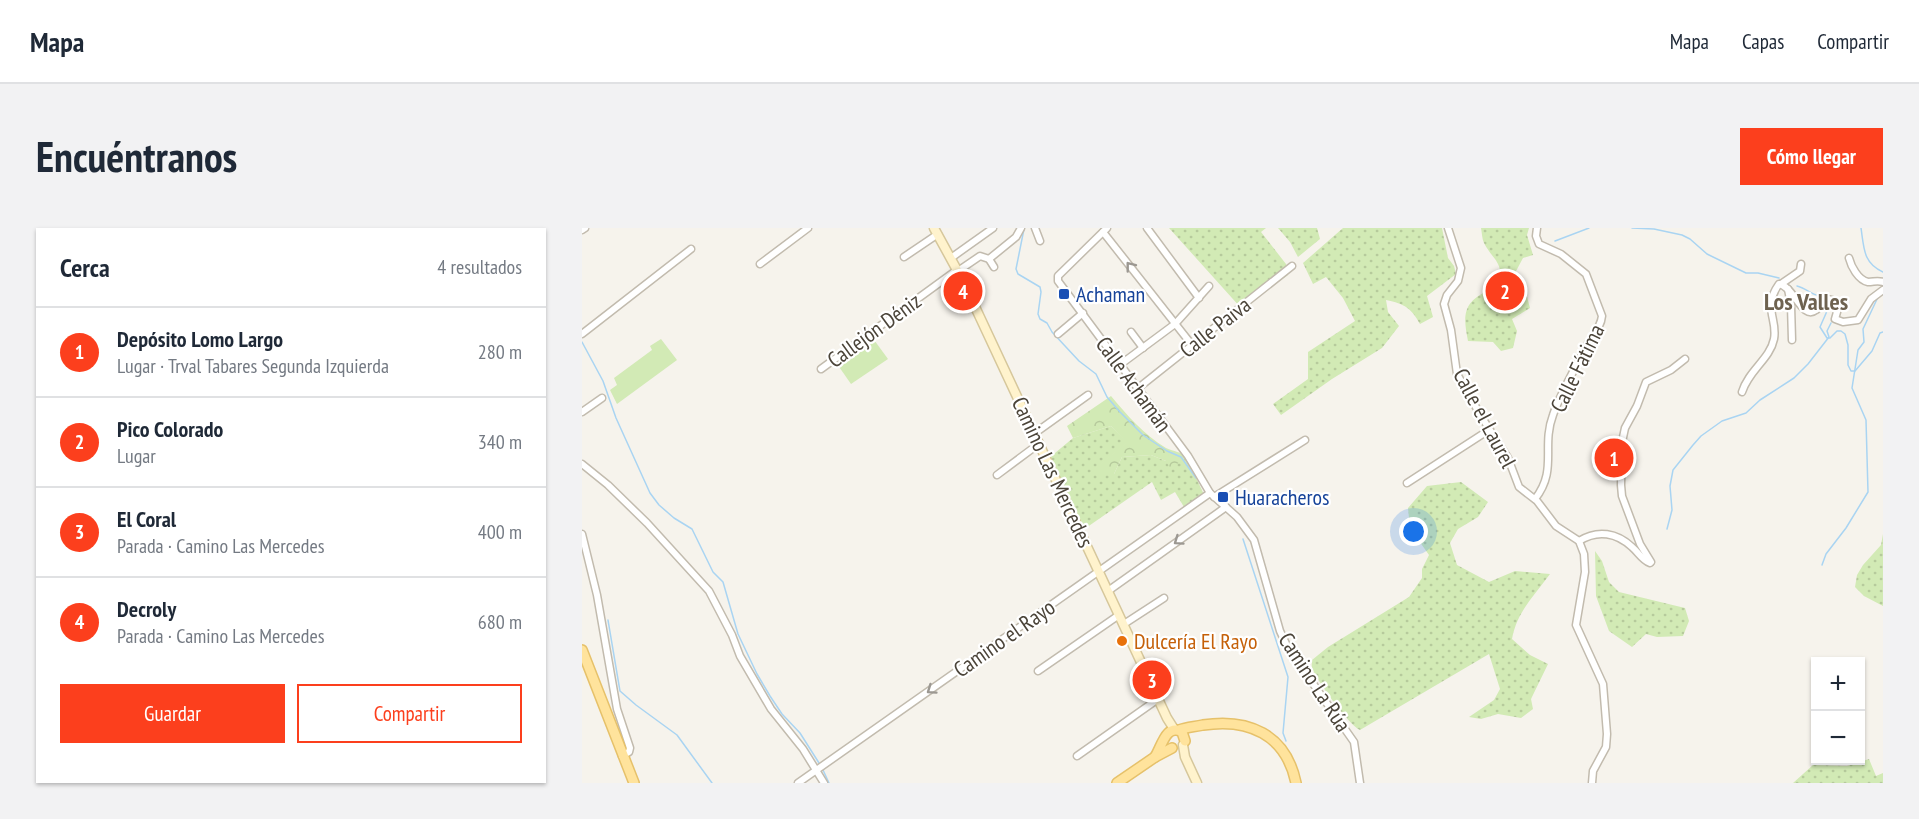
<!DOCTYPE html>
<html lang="es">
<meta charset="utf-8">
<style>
:root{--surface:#fff;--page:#f2f2f3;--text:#1f2937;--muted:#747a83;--line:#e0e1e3;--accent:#fc3f1d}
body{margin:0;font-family:"PT Sans Narrow",sans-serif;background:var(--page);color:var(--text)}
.controls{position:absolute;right:18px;bottom:18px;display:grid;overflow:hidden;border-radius:0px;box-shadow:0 2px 4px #0004}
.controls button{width:54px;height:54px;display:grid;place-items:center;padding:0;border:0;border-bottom:2px solid var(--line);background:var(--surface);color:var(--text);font:30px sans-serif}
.you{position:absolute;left:832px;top:304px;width:21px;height:21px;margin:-15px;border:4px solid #fff;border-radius:50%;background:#1a73e8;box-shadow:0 0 0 9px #1a73e833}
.badge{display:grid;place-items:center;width:39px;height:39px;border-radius:50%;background:var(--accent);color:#fff;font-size:20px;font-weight:700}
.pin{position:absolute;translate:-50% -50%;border:3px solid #fff;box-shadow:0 2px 6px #0006}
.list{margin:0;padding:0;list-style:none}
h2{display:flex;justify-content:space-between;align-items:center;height:78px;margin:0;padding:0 24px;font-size:26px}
h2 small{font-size:20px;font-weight:400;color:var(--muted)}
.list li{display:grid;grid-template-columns:39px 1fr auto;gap:18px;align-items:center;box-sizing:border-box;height:90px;padding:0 24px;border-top:2px solid var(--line)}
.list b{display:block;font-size:22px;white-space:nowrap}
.list p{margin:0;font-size:20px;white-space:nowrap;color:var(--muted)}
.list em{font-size:20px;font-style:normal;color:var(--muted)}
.actions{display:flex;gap:12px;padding:18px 24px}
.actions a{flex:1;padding:14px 0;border:2px solid var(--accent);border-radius:0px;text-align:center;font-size:21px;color:var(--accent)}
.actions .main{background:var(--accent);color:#fff}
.map{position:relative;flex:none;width:1301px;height:555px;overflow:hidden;border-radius:0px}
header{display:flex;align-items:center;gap:36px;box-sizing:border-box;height:84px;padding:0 30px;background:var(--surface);border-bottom:2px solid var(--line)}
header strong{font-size:28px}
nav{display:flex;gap:33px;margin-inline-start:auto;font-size:21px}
.intro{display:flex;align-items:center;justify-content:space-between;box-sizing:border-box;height:144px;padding:0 36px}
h1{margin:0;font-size:42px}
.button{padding:15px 27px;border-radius:0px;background:var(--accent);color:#fff;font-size:21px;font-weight:700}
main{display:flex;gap:36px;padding:0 36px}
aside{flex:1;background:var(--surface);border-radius:0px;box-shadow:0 2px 4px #0004}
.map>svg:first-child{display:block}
.grass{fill:url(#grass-dots)}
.forest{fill:url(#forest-crowns)}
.pitch{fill:#d2eab5}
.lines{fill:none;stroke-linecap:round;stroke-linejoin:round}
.stream{stroke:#a9d4f2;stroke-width:1.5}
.minor-casing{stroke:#c2bbae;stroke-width:9}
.secondary-casing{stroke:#d6c79b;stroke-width:11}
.primary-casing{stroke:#e6c16a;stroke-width:12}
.minor{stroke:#fff;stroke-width:6}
.secondary{stroke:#fff3cd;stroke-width:8}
.primary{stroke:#ffe39c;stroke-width:9}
.oneway{stroke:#9c9892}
.transit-dot{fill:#1a4fb4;stroke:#fff;stroke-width:2}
.food-dot{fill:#e8710a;stroke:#fff;stroke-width:2}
.labels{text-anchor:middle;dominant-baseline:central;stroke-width:4.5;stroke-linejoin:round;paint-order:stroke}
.transit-label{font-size:22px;fill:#164399;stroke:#fff;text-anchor:start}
.street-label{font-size:22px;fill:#4b4439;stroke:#fff}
.food-label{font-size:22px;fill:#c56008;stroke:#fff;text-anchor:start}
.neighbourhood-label{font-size:24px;font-weight:bold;fill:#6e6250;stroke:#fff}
</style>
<header>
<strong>Mapa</strong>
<nav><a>Mapa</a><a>Capas</a><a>Compartir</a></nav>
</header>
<div class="intro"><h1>Encuéntranos</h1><a class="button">Cómo llegar</a></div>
<main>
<aside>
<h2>Cerca<small>4 resultados</small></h2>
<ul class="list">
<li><span class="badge">1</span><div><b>Depósito Lomo Largo</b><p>Lugar · Trval Tabares Segunda Izquierda</p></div><em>280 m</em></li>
<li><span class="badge">2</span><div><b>Pico Colorado</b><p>Lugar</p></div><em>340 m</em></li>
<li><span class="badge">3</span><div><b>El Coral</b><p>Parada · Camino Las Mercedes</p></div><em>400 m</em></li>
<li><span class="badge">4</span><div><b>Decroly</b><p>Parada · Camino Las Mercedes</p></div><em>680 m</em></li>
</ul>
<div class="actions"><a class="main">Guardar</a><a>Compartir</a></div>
</aside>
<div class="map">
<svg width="1301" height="555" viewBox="0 0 1301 555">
<defs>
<pattern id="grass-dots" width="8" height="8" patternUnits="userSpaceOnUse" patternTransform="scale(1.5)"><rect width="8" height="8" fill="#d2eab5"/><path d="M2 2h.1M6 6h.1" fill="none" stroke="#b6ca9c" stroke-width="1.8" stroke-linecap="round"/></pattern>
<pattern id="forest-crowns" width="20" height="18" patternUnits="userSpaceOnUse" patternTransform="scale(1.5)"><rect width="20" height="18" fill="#d2eab5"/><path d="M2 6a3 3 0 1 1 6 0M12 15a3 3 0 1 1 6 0" fill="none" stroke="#b6ca9c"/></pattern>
</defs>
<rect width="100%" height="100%" fill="#f6f3ec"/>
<g class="grass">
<polygon points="587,0 684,0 679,4 704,36 706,47 659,80"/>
<polygon points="696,0 735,0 738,11 716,29 708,14"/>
<path d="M761,0H860L866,30L872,38L874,46L845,68L851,89L838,96C829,80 823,76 804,72L806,84L817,98L800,120L750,151L699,187L691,176L726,151V124L773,93L761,70L744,49L731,56L721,35Z"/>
<path d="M899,0H947L945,7L951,27L941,30L933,45L943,61L948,80L930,91L935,103L931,120L919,123L911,114L886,113C880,84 882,73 911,60C927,37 911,33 902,15C900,11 900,5 899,0Z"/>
<polygon points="529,198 546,214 507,246 532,246 540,229 569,227 584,233 605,230 624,271 605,284 593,264 579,272 570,254 501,302 467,230 491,210"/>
<path d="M879,254L906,274L896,289L876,301L868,315L875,337L907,354L933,343L968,346C953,367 935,383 930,411L948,427L966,436L949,471L951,481L939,490L916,486L899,491L887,489L912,472L918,461L907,426L778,502C767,497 736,454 731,442C729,438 730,437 730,432L746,419L827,369L840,350V341L847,327L828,300L826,280L845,258Z"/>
<polygon points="1301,306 1301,378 1282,368 1273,359 1275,347 1281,337 1299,317"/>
<polygon points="1013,323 1020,333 1027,354 1037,364 1103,380 1107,393 1101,408 1075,409 1064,406 1050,419 1027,403 1014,368"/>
<polygon points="1287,531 1294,548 1301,545 1301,555 1211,555 1231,537 1265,538"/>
</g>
<path class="forest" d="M529,168C545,187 562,207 584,220C592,224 599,223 605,230L588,240L584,233L569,227L540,229L532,246H506L545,214L529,198L491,210L485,198Z"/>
<g class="pitch">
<polygon points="287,105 306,131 269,156 253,133"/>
<polygon points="79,111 95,132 35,176 28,162 35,157 32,150 70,122 68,118"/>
</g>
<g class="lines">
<g class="stream">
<polyline points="1050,0 1072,1 1100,7 1108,11 1125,26 1164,45 1176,45 1197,50"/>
<path d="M1279,0C1282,20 1281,35 1301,44"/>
<polyline points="442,1 434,41 436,46 458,59 459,64 456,86 458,91 465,95 470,104 497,133 514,146 525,169 538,184 561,207 585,223 599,229 614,250"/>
<polyline points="973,13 1007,0"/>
<path d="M1215,58C1224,60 1229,67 1238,68"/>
<polyline points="1249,74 1238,99 1245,110 1248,110 1255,103 1259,103 1263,106 1266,117 1266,137 1269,143 1273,143 1290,123 1298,105 1301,104"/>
<polyline points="0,114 21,153 34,190 68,265 77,277 92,290 110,301 131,344 141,354 156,406 175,446 188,468 200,486 218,505 237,535"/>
<polyline points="1085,301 1090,282 1088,258 1091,242 1111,217 1119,208 1140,193 1164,185 1178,172 1212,150 1226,136 1247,109 1245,103 1249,95"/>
<polyline points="661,311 706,449 701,505 704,513"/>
<polyline points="1240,337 1244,326 1264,300 1286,264 1284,192 1270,160 1276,122 1282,114 1281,101 1296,69"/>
<polyline points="26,392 38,463 54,477 95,507 130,555"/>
<polyline points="241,542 247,555"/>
</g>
<defs>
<g id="minor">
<polyline points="453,0 458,13"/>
<polyline points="525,0 476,48 476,53 606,228 628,265 655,289 672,312 698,403 706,420 772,514 778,555"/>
<polyline points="565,0 617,70"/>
<polyline points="866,0 879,40 876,53 865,67 862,76 869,102 875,146 899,188 926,230 937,259 955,273 974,298 997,313 1002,326 1003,344 994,397 1021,456 1025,506 1024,519 1011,543 1010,555"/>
<polyline points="0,2 3,0"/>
<polyline points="521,4 610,117"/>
<polyline points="322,29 356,6"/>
<polyline points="369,30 411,0"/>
<path d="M1267,30C1269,38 1276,52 1286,54C1292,54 1295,52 1301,54"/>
<polyline points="407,31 434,9 439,0"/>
<polyline points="178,36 226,0"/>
<polyline points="376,43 398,28 407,31 412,39"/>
<polyline points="1199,56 1218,43 1219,36"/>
<polyline points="1206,61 1209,77 1210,112"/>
<polyline points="549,104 561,120"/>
<polyline points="0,106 109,21"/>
<polyline points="476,106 501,85"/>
<polyline points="539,136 593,96 627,58"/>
<polyline points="239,141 375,42"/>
<polyline points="555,161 710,38"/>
<path d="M1160,164C1167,142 1188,131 1192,111C1196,91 1180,80 1197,56C1212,58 1220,93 1234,82C1238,80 1240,73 1242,70L1254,73L1257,77L1253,91L1261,94L1276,92L1289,71L1301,62"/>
<polyline points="0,184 20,170"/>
<polyline points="453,205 506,167"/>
<polyline points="0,236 26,257 65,295 127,363 150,407 158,428 189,481 221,521 242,555"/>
<polyline points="415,247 458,215"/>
<polyline points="825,255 907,202"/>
<polyline points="632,269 723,212"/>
<path d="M953,271C976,242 959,219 971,187C979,164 994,139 1005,117C1011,107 1019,99 1020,88L1004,46L979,26L957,16L954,8L955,0"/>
<polyline points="0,306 15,367 35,481 48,520 47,524 40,528"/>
<path d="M997,313C1016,301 1035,305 1050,319C1057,325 1060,332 1068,335"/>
<polyline points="1069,334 1058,316 1040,268 1039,257 1040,214 1043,200 1055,178 1064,154 1089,142 1103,131"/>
<polyline points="526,363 644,279"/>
<polyline points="542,396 582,370"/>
<polyline points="456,443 537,387"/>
<polyline points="495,528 576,471"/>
<polyline points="216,555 628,265"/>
</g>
<g id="secondary">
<polyline points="352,0 381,53 585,490 592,501"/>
<polyline points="601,517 603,529 615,555"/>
</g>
<g id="primary">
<polyline points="0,422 52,555"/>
<path d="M597,502C605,499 612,499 621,497C666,490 704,506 714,555"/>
<path d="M573,529C580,518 584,495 600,504L603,513"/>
<polyline points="535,555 573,529 590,520"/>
</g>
</defs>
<use href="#minor" class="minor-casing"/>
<use href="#secondary" class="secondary-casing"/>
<use href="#primary" class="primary-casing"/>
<use href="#minor" class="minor"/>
<use href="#secondary" class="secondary"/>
<use href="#primary" class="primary"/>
</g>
<defs><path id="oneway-chevron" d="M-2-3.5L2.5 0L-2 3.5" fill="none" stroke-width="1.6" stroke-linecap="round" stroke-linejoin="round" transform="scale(1.5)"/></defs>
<g class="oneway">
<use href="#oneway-chevron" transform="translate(548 38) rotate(-128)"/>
<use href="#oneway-chevron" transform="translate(596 313) rotate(145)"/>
<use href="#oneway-chevron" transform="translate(349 462) rotate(145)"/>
</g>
<g class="transit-dot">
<rect x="476" y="60" width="12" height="12" rx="3"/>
<rect x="635" y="263" width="12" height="12" rx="3"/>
</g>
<circle class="food-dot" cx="540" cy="413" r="6"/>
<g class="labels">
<g class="transit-label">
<text x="494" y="66">Achaman</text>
<text x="653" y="269">Huaracheros</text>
</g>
<g class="street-label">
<text transform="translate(633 99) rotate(-38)">Calle Paiva</text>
<text transform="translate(292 102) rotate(-36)">Callejón Déniz</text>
<text transform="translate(995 140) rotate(-64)">Calle Fátima</text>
<text transform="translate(552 156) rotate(54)">Calle Achamán</text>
<text transform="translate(903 190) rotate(62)">Calle el Laurel</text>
<text transform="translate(471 244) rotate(65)">Camino Las Mercedes</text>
<text transform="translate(422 410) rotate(-35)">Camino el Rayo</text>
<text transform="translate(733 454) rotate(57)">Camino La Rúa</text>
</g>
<g class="food-label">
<text x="552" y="413">Dulcería El Rayo</text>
</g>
<g class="neighbourhood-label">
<text x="1224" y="73">Los Valles</text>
</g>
</g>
</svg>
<div class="controls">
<button>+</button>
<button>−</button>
</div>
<div class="you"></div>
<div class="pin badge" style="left:1032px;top:230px">1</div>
<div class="pin badge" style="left:923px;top:63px">2</div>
<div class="pin badge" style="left:570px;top:452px">3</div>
<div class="pin badge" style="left:381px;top:63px">4</div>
</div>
</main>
